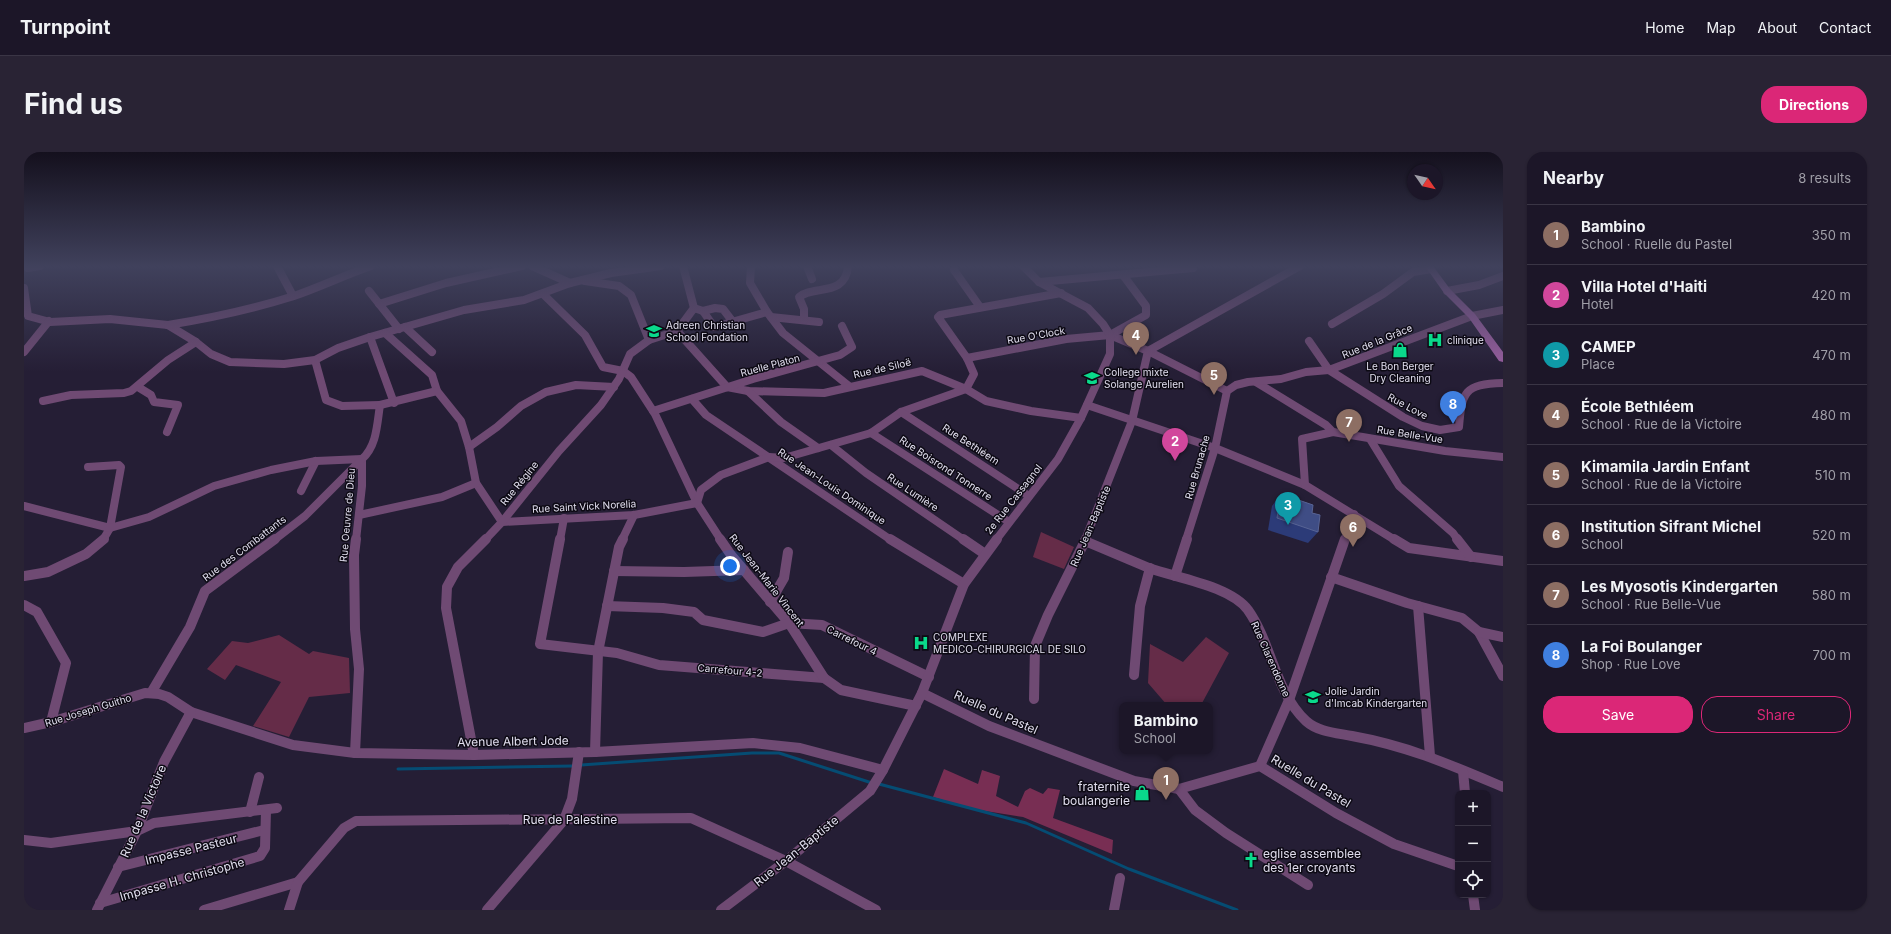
<!DOCTYPE html>
<meta charset="utf-8">
<style>
:root{--surface:#1c1628;--page:#292334;--text:#f1f3f6;--muted:#a09fa8;--line:#3a3545;--accent:#db2777}
body{margin:0;font-family:Inter,sans-serif;background:var(--page);color:var(--text)}
.controls{position:absolute;right:12px;bottom:12px;display:grid;overflow:hidden;border-radius:8px;box-shadow:0 1px 3px #0004}
.controls button{width:36px;height:36px;display:grid;place-items:center;padding:0;border:0;border-bottom:1px solid var(--line);background:var(--surface);color:var(--text);font:20px sans-serif}
.compass{position:absolute;left:1383px;top:12px;width:36px;height:36px;border-radius:50%;background:var(--surface);box-shadow:0 1px 3px #0004;rotate:124deg}
.you{position:absolute;left:706px;top:414px;width:14px;height:14px;margin:-10px;border:3px solid #fff;border-radius:50%;background:#1a73e8;box-shadow:0 0 0 6px #1a73e833}
.badge{display:grid;place-items:center;width:26px;height:26px;border-radius:50%;background:var(--accent);color:#fff;font-size:13px;font-weight:700}
.pin{position:absolute;translate:-50% -33px;filter:drop-shadow(0 1px 2px #0008)}
.pin::after{content:'';position:absolute;top:21px;width:14px;height:12px;background:inherit;clip-path:polygon(0 0,100% 0,50% 100%)}
.popup{position:absolute;left:1095px;top:550px;width:94px;height:52px;box-sizing:border-box;display:grid;place-content:center;border-radius:8px;background:var(--surface);filter:drop-shadow(0 1px 3px #0005);font-size:13px;white-space:nowrap;color:var(--muted)}
.popup b{font-size:15px;color:var(--text)}
.popup::after{content:'';position:absolute;left:50%;top:100%;margin-left:-8px;border:8px solid transparent;border-top-color:var(--surface)}
.list{margin:0;padding:0;list-style:none}
h2{display:flex;justify-content:space-between;align-items:center;height:52px;margin:0;padding:0 16px;font-size:17px}
h2 small{font-size:13px;font-weight:400;color:var(--muted)}
.list li{display:grid;grid-template-columns:26px 1fr auto;gap:12px;align-items:center;box-sizing:border-box;height:60px;padding:0 16px;border-top:1px solid var(--line)}
.list b{display:block;font-size:15px;white-space:nowrap}
.list p{margin:0;font-size:13px;white-space:nowrap;color:var(--muted)}
.list em{font-size:13px;font-style:normal;color:var(--muted)}
.actions{display:flex;gap:8px;padding:12px 16px}
.actions a{flex:1;padding:9px 0;border:1px solid var(--accent);border-radius:16px;text-align:center;font-size:14px;color:var(--accent)}
.actions .main{background:var(--accent);color:#fff}
.icon{flex:none;width:22px;height:22px;fill:none;stroke:currentColor;stroke-width:2;stroke-linecap:round;stroke-linejoin:round}
.map{position:relative;flex:none;width:1479px;height:758px;overflow:hidden;border-radius:16px}
header{display:flex;align-items:center;gap:24px;box-sizing:border-box;height:56px;padding:0 20px;background:var(--surface);border-bottom:1px solid var(--line)}
header strong{font-size:19px}
nav{display:flex;gap:22px;margin-inline-start:auto;font-size:14px}
.intro{display:flex;align-items:center;justify-content:space-between;box-sizing:border-box;height:96px;padding:0 24px}
h1{margin:0;font-size:28px}
.button{padding:10px 18px;border-radius:16px;background:var(--accent);color:#fff;font-size:14px;font-weight:700}
main{display:flex;gap:24px;padding:0 24px}
aside{flex:1;background:var(--surface);border-radius:16px;box-shadow:0 1px 3px #0004}
.map>svg:first-child{display:block}
.green{fill:#652c48}
.forest{fill:#782e53}
.lines{fill:none;stroke-linecap:round;stroke-linejoin:round}
.stream{stroke:#054c73;stroke-width:3}
.street-far1{stroke:#6f4a73;stroke-width:8}
.street{stroke:#6f4a73;stroke-width:10}
.secondary{fill:#9a5fa0;fill-rule:evenodd}
.wall{fill:#2c3b78}
.building{fill:#3f4d85;stroke:#586495}
.labels{text-anchor:middle;dominant-baseline:central;stroke-width:3;stroke-linejoin:round;paint-order:stroke}
.poi-label{font-size:10px;fill:#e1deee;stroke:#0d0a14;text-anchor:start}
.street-label{font-size:10px;fill:#e1deee;stroke:#0d0a14}
.near-street-label{font-size:12px;fill:#e1deee;stroke:#0d0a14}
.near-poi-label{font-size:12px;fill:#e1deee;stroke:#0d0a14;text-anchor:end}
</style>
<header>
<strong>Turnpoint</strong>
<nav><a>Home</a><a>Map</a><a>About</a><a>Contact</a></nav>
</header>
<div class="intro"><h1>Find us</h1><a class="button">Directions</a></div>
<main>
<div class="map">
<svg width="1479" height="758" viewBox="0 0 1479 758">
<rect width="100%" height="100%" fill="#251e35"/>
<g class="green">
<polygon points="1017,380 1050,395 1040,417 1009,405"/>
<polygon points="255,483 285,502 289,499 325,506 326,541 285,545 265,585 229,574 257,530 212,513 201,528 183,517 208,489 224,491"/>
<polygon points="1182,485 1205,501 1177,553 1143,553 1124,531 1126,492 1159,510"/>
</g>
<polygon class="forest" points="920,617 954,632 958,618 976,624 972,644 994,655 1001,639 1006,636 1019,642 1024,636 1036,638 1029,666 1089,688 1088,702 999,665 949,657 909,645"/>
<g class="lines">
<g class="stream">
<polyline points="557,613 728,601 755,601 848,631"/>
<polyline points="374,617 549,614"/>
<polyline points="855,632 1002,671 1105,717 1213,758"/>
</g>
<g class="street-far1">
<polyline points="253,114 269,144"/>
<polyline points="508,114 546,131"/>
<polyline points="727,114 726,131 743,160 759,181 825,234"/>
<polyline points="783,114 788,127"/>
<polyline points="4,116 16,114"/>
<polyline points="930,118 956,155"/>
<polyline points="1015,130 1169,116"/>
<polyline points="0,136 4,164 26,170 86,167 144,173 172,190 187,202 206,210 260,212 291,208 314,196 346,185 440,158 500,148 546,131 587,121 637,114"/>
<polyline points="345,139 375,177"/>
<polyline points="1423,139 1455,133 1479,124"/>
<polyline points="519,142 561,183 579,215 599,219 607,225 631,262 673,351 697,388"/>
<polyline points="355,152 422,131 498,114"/>
<polyline points="670,156 679,159 690,175 743,160"/>
<polyline points="679,159 691,156 699,157 709,170"/>
<polyline points="747,165 795,170"/>
<path d="M780,168V157L775,145C789,133 822,145 824,114"/>
<polyline points="1308,172 1359,142 1389,120 1407,117"/>
<path d="M144,173C187,166 229,157 270,144C296,135 321,123 347,114"/>
<polyline points="381,175 408,200"/>
<polyline points="653,179 703,235"/>
<polyline points="361,181 408,223 413,239"/>
<polyline points="1086,183 1124,199 1203,239"/>
<polyline points="346,185 370,251"/>
<polyline points="625,188 653,179 670,156 659,114"/>
<path d="M1285,189L1305,218L1379,265L1398,274L1416,278L1435,275C1438,240 1440,232 1479,231"/>
<polyline points="0,200 25,169"/>
<polyline points="943,206 1042,187 1086,183 1122,163 1122,154 1099,123"/>
<path d="M291,208L302,248L318,254L356,253C353,272 353,294 338,307V334L332,388"/>
<polyline points="1232,230 1302,273 1309,280 1421,299 1479,305"/>
<polyline points="114,235 127,243 130,250 154,253 143,280"/>
<polyline points="703,235 724,239 800,241 898,219 942,237 962,249 1007,259 1057,266"/>
<polyline points="724,239 757,270 794,296"/>
<polyline points="668,247 682,263 867,388"/>
<polyline points="19,249 47,243 100,241 107,239 144,208 172,190"/>
<polyline points="356,253 413,239 437,269 445,295 452,331 478,370 610,363 673,351 677,338 697,323 745,305 760,306 847,281 877,260 942,237 950,222 943,206 914,165 916,163 1037,141"/>
<polyline points="1063,253 1191,296 1281,333 1371,388"/>
<polyline points="629,259 729,227 816,203 828,195 818,174"/>
<polyline points="877,260 1005,344"/>
<polyline points="847,281 985,370"/>
<polyline points="1346,287 1375,334 1429,381 1434,388"/>
<polyline points="807,293 842,321 940,388"/>
<polyline points="445,295 473,275 497,254 522,240 552,233 590,235"/>
<polyline points="64,315 95,313 97,315 86,376 79,388"/>
<polyline points="1281,333 1278,287 1309,280"/>
<polyline points="277,339 292,309"/>
<polyline points="0,354 86,376 125,365 190,334 247,318 292,309 338,307"/>
<polyline points="335,363 418,345 452,331"/>
<polyline points="250,388 281,364 338,307"/>
<polyline points="461,388 478,370 535,299 577,253 595,227 606,202 625,188 607,143 595,134 561,129"/>
<polyline points="536,388 540,366"/>
<polyline points="598,388 610,363"/>
<polyline points="972,388 1034,307 1057,266 1086,202 1086,183 1079,172 1064,156 1015,130 999,114"/>
<polyline points="1061,388 1108,269 1124,199 1276,114"/>
<polyline points="1162,388 1191,296 1203,239 1212,233 1224,230 1257,227 1282,220 1305,218 1448,164 1479,158"/>
<polyline points="1321,388 1330,362"/>
</g>
<g class="street">
<polyline points="536,387 516,492 593,501 635,513 800,526 817,538 892,554"/>
<polyline points="696,387 707,403 765,471 800,526"/>
<polyline points="866,387 940,432"/>
<polyline points="939,387 961,402"/>
<polyline points="1370,387 1385,396 1479,409"/>
<polyline points="1433,387 1447,405"/>
<path d="M1061,389C1082,398 1104,407 1125,416C1153,426 1206,434 1224,458C1248,492 1251,540 1282,569C1294,580 1313,581 1328,584C1384,594 1427,613 1479,635"/>
<polyline points="590,419 660,420 720,418"/>
<polyline points="0,424 24,420 62,402 80,387"/>
<polyline points="1151,424 1163,387"/>
<polyline points="1307,425 1383,451 1438,466 1455,480 1479,524"/>
<polyline points="746,450 760,426 764,400"/>
<polyline points="0,453 13,460 42,511 27,570"/>
<polyline points="583,454 639,456 670,460 679,468 739,480 765,471 798,473 905,525"/>
<polyline points="1394,454 1406,604"/>
<polyline points="1455,480 1479,485"/>
<polyline points="1110,523 1116,454 1126,416"/>
<polyline points="127,541 166,475 181,439 251,387"/>
<polyline points="898,541 965,574 1110,629 1155,637 1236,614 1312,661 1370,692 1434,714"/>
<polyline points="1010,547 1011,494 1024,463 1062,387"/>
<polyline points="0,576 27,570 121,541 135,542 144,545 167,560 269,593 331,601 450,603 571,600 729,591 776,596 859,618"/>
<polyline points="571,600 574,500 595,395 599,387"/>
<polyline points="331,601 335,517 331,477 330,403 332,387"/>
<polyline points="450,603 422,456 423,435 434,415 462,387"/>
<polyline points="1236,614 1265,548 1321,387"/>
<polyline points="1439,619 1441,641"/>
<polyline points="1155,637 1171,658 1202,681 1284,733"/>
<polyline points="226,660 235,625"/>
<polyline points="0,688 27,691 113,679 130,671 253,656"/>
<polyline points="94,715 240,678"/>
<polyline points="1449,743 1451,758"/>
<polyline points="76,751 236,704 241,696 242,658"/>
<polyline points="73,758 113,679 140,610 167,560"/>
<polyline points="180,758 274,730"/>
<polyline points="265,758 274,730 320,676 332,669 667,666 762,709 852,758"/>
<polyline points="463,758 540,668 548,647 555,600"/>
<polyline points="697,758 762,709 846,639 859,618 898,541 940,432 973,387"/>
<polyline points="1090,758 1096,726"/>
</g>
<polygon class="secondary" points="1401,114 1409,114 1426,137 1451,162 1479,200 1479,210 1475,209 1445,166 1420,141"/>
</g>
<polygon class="wall" points="1257,342 1288,361 1294,380 1284,391 1244,378 1248,354"/>
<polygon class="building" points="1257,342 1289,353 1288,361 1296,363 1294,380 1253,366"/>
<linearGradient id="sky" x2="0" y2="1"><stop stop-color="#14101d"/><stop offset="0.52" stop-color="#40415c"/><stop offset="1" stop-color="#40415c" stop-opacity="0"/></linearGradient>
<rect width="1479" height="220" fill="url(#sky)"/>
<defs>
<symbol id="school-bare" viewBox="-9 -9 18 18"><path d="M0-5L7-2L0 1L-7-2ZM-4 1L0 2.5L4 1V4Q0 6-4 4Z" fill="#0ad98b" stroke="#0d0a14" stroke-width="2.5" paint-order="stroke"/></symbol>
<symbol id="hospital-bare" viewBox="-9 -9 18 18"><path d="M-5-5h3v3.5h4V-5h3V5h-3V1.5h-4V5h-3Z" fill="#0ad98b" stroke="#0d0a14" stroke-width="2.5" paint-order="stroke"/></symbol>
<symbol id="shop-bare" viewBox="-9 -9 18 18"><path d="M-5-2.5h2.3a2.7 3.5 0 0 1 5.4 0H5L5.5 6h-11ZM-1.5-2.5h3a1.5 2.3 0 0 0-3 0Z" fill="#0ad98b" stroke="#0d0a14" stroke-width="2.5" paint-order="stroke"/></symbol>
<symbol id="church-bare" viewBox="-9 -9 18 18"><path d="M-1.2-6h2.4v3.5h3.3v2.4h-3.3V6h-2.4V-.1h-3.3v-2.4h3.3Z" fill="#0ad98b" stroke="#0d0a14" stroke-width="2.5" paint-order="stroke"/></symbol>
</defs>
<g fill-rule="evenodd">
<use href="#school-bare" x="619" y="168" width="22" height="22"/>
<use href="#hospital-bare" x="1400" y="177" width="22" height="22"/>
<use href="#shop-bare" x="1365" y="187" width="22" height="22"/>
<use href="#school-bare" x="1057" y="215" width="22" height="22"/>
<use href="#hospital-bare" x="886" y="480" width="22" height="22"/>
<use href="#school-bare" x="1278" y="534" width="22" height="22"/>
<use href="#shop-bare" x="1107" y="630" width="22" height="22"/>
<use href="#church-bare" x="1216" y="697" width="22" height="22"/>
</g>
<g class="labels">
<g class="poi-label">
<text x="642" y="173">Adreen Christian<tspan x="642" dy="12">School Fondation</tspan></text>
<text x="1423" y="188">clinique</text>
<text x="1376" y="214" text-anchor="middle">Le Bon Berger<tspan x="1376" dy="12">Dry Cleaning</tspan></text>
<text x="1080" y="220">College mixte<tspan x="1080" dy="12">Solange Aurelien</tspan></text>
<text x="909" y="485">COMPLEXE<tspan x="909" dy="12">MEDICO-CHIRURGICAL DE SILO</tspan></text>
<text x="1301" y="539">Jolie Jardin<tspan x="1301" dy="12">d'Imcab Kindergarten</tspan></text>
</g>
<g class="street-label">
<text transform="translate(1012 183) rotate(-10)">Rue O'Clock</text>
<text transform="translate(1353 189) rotate(-22)">Rue de la Grâce</text>
<text transform="translate(746 213) rotate(-15)">Ruelle Platon</text>
<text transform="translate(858 216) rotate(-13)">Rue de Siloë</text>
<text transform="translate(1384 254) rotate(28)">Rue Love</text>
<text transform="translate(1386 282) rotate(9)">Rue Belle-Vue</text>
<text transform="translate(947 292) rotate(33)">Rue Bethléem</text>
<text transform="translate(1173 315) rotate(-74)">Rue Brunache</text>
<text transform="translate(922 316) rotate(33)">Rue Boisrond Tonnerre</text>
<text transform="translate(495 331) rotate(-51)">Rue Régine</text>
<text transform="translate(808 334) rotate(34)">Rue Jean-Louis Dominique</text>
<text transform="translate(889 340) rotate(34)">Rue Lumière</text>
<text transform="translate(989 347) rotate(-52)">2e Rue Cassagnol</text>
<text transform="translate(560 354) rotate(-3)">Rue Saint Vick Norelia</text>
<text transform="translate(323 363) rotate(-85)">Rue Oeuvre de Dieu</text>
<text transform="translate(1066 374) rotate(-67)">Rue Jean-Baptiste</text>
<text transform="translate(220 396) rotate(-37)">Rue des Combattants</text>
<text transform="translate(743 428) rotate(52)">Rue Jean-Marie Vincent</text>
<text transform="translate(828 488) rotate(26)">Carrefour 4</text>
<text transform="translate(1247 507) rotate(66)">Rue Clarendonne</text>
<text transform="translate(706 518) rotate(5)">Carrefour 4-2</text>
<text transform="translate(64 558) rotate(-17)">Rue Joseph Guitho</text>
</g>
<g class="near-street-label">
<text transform="translate(972 560) rotate(24)">Ruelle du Pastel</text>
<text transform="translate(489 589) rotate(-1)">Avenue Albert Jode</text>
<text transform="translate(1287 629) rotate(31)">Ruelle du Pastel</text>
<text transform="translate(119 659) rotate(-67)">Rue de la Victoire</text>
<text x="546" y="667">Rue de Palestine</text>
<text transform="translate(167 697) rotate(-14)">Impasse Pasteur</text>
<text transform="translate(772 699) rotate(-39)">Rue Jean-Baptiste</text>
<text transform="translate(158 727) rotate(-16)">Impasse H. Christophe</text>
</g>
<g class="near-poi-label">
<text x="1106" y="634">fraternite<tspan x="1106" dy="14">boulangerie</tspan></text>
<text x="1239" y="701" text-anchor="start">eglise assemblee<tspan x="1239" dy="14">des 1er croyants</tspan></text>
</g>
</g>
</svg>
<div class="controls">
<button>+</button>
<button>−</button>
<button><svg class="icon" aria-label="locate" viewBox="0 0 24 24"><circle cx="12" cy="12" r="6"/><path d="M12 2v4M12 18v4M2 12h4M18 12h4"/></svg></button>
</div>
<svg class="compass" viewBox="-18 -18 36 36"><path d="M0-13l5 13h-10z" fill="#e53935"/><path d="M0 13l5-13h-10z" fill="#a09fa8"/></svg>
<div class="you"></div>
<div class="pin badge" style="left:1142px;top:648px;background:#8d6e63">1</div>
<div class="popup"><b>Bambino</b>School</div>
<div class="pin badge" style="left:1151px;top:309px;background:#d1479c">2</div>
<div class="pin badge" style="left:1264px;top:373px;background:#0f9aa8">3</div>
<div class="pin badge" style="left:1112px;top:203px;background:#8d6e63">4</div>
<div class="pin badge" style="left:1190px;top:243px;background:#8d6e63">5</div>
<div class="pin badge" style="left:1329px;top:395px;background:#8d6e63">6</div>
<div class="pin badge" style="left:1325px;top:290px;background:#8d6e63">7</div>
<div class="pin badge" style="left:1429px;top:272px;background:#3f7fe0">8</div>
</div>
<aside>
<h2>Nearby<small>8 results</small></h2>
<ul class="list">
<li><span class="badge" style="background:#8d6e63">1</span><div><b>Bambino</b><p>School · Ruelle du Pastel</p></div><em>350 m</em></li>
<li><span class="badge" style="background:#d1479c">2</span><div><b>Villa Hotel d'Haiti</b><p>Hotel</p></div><em>420 m</em></li>
<li><span class="badge" style="background:#0f9aa8">3</span><div><b>CAMEP</b><p>Place</p></div><em>470 m</em></li>
<li><span class="badge" style="background:#8d6e63">4</span><div><b>École Bethléem</b><p>School · Rue de la Victoire</p></div><em>480 m</em></li>
<li><span class="badge" style="background:#8d6e63">5</span><div><b>Kimamila Jardin Enfant</b><p>School · Rue de la Victoire</p></div><em>510 m</em></li>
<li><span class="badge" style="background:#8d6e63">6</span><div><b>Institution Sifrant Michel</b><p>School</p></div><em>520 m</em></li>
<li><span class="badge" style="background:#8d6e63">7</span><div><b>Les Myosotis Kindergarten</b><p>School · Rue Belle-Vue</p></div><em>580 m</em></li>
<li><span class="badge" style="background:#3f7fe0">8</span><div><b>La Foi Boulanger</b><p>Shop · Rue Love</p></div><em>700 m</em></li>
</ul>
<div class="actions"><a class="main">Save</a><a>Share</a></div>
</aside>
</main>
